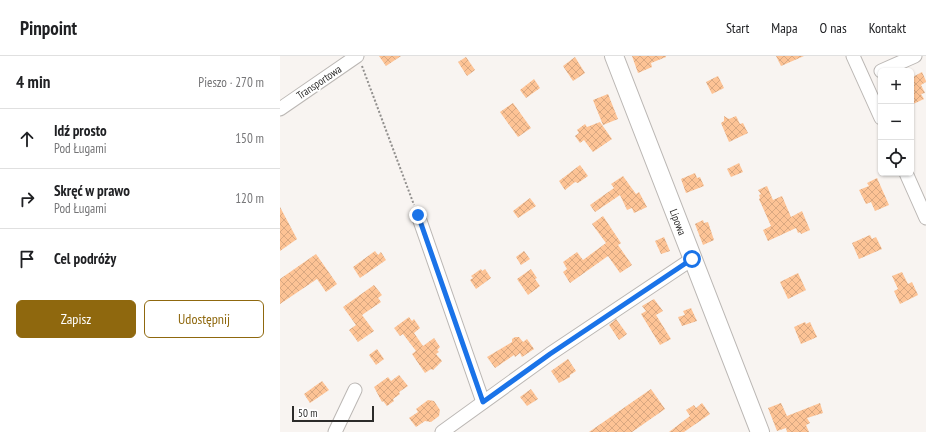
<!DOCTYPE html>
<html lang="pl">
<meta charset="utf-8">
<style>
:root{--surface:#fff;--page:#f2f2f2;--text:#202124;--muted:#757577;--line:#e0e0e0;--accent:#8f680e}
body{margin:0;font-family:"PT Sans Narrow",sans-serif;background:var(--page);color:var(--text)}
.controls{position:absolute;right:12px;top:12px;display:grid;overflow:hidden;border-radius:6px;box-shadow:0 1px 3px #0004}
.controls button{width:36px;height:36px;display:grid;place-items:center;padding:0;border:0;border-bottom:1px solid var(--line);background:var(--surface);color:var(--text);font:20px sans-serif}
.scale{position:absolute;left:12px;bottom:10px;width:82px;box-sizing:border-box;padding-left:4px;border:2px solid #2c2b2a;border-top:0;font-size:11px;line-height:14px;white-space:nowrap;color:#2c2b2a;-webkit-text-stroke:3px #fff;paint-order:stroke}
.stop{position:absolute;width:12px;height:12px;margin:-9px;border:3px solid #1a73e8;border-radius:50%;background:#fff}
.stop.end{background:#1a73e8;border-color:#fff;box-shadow:0 1px 4px #0008}
.list{margin:0;padding:0;list-style:none}
h2{display:flex;justify-content:space-between;align-items:center;height:52px;margin:0;padding:0 16px;font-size:17px}
h2 small{font-size:13px;font-weight:400;color:var(--muted)}
.list li{display:grid;grid-template-columns:26px 1fr auto;gap:12px;align-items:center;box-sizing:border-box;height:60px;padding:0 16px;border-top:1px solid var(--line)}
.list b{display:block;font-size:15px;white-space:nowrap}
.list p{margin:0;font-size:13px;white-space:nowrap;color:var(--muted)}
.list em{font-size:13px;font-style:normal;color:var(--muted)}
.actions{display:flex;gap:8px;padding:12px 16px}
.actions a{flex:1;padding:9px 0;border:1px solid var(--accent);border-radius:6px;text-align:center;font-size:14px;color:var(--accent)}
.actions .main{background:var(--accent);color:#fff}
.icon{flex:none;width:22px;height:22px;fill:none;stroke:currentColor;stroke-width:2;stroke-linecap:round;stroke-linejoin:round}
.map{position:relative;flex:none;width:646px;height:376px;overflow:hidden}
header{display:flex;align-items:center;gap:24px;box-sizing:border-box;height:56px;padding:0 20px;background:var(--surface);border-bottom:1px solid var(--line)}
header strong{font-size:19px}
nav{display:flex;gap:22px;margin-inline-start:auto;font-size:14px}
main{display:flex}
aside{flex:1;background:var(--surface)}
.map>svg:first-child{display:block}
.building{fill:url(#building-cross-hatch)}
.lines{fill:none;stroke-linecap:round;stroke-linejoin:round}
.street-casing{stroke:#bbb7b4;stroke-width:15}
.secondary-casing{stroke:#bbb7b4;stroke-width:20}
.path{stroke:#92908e;stroke-width:2;stroke-dasharray:2 2;stroke-linecap:butt}
.street{stroke:#fff;stroke-width:13}
.secondary{stroke:#fff;stroke-width:18}
.route{stroke:#1a73e8;stroke-width:5}
.labels{text-anchor:middle;dominant-baseline:central;stroke-width:3.5;stroke-linejoin:round;paint-order:stroke}
.street-label{font-size:11px;fill:#2c2b2a;stroke:#fff}
</style>
<header>
<strong>Pinpoint</strong>
<nav><a>Start</a><a>Mapa</a><a>O nas</a><a>Kontakt</a></nav>
</header>
<main>
<aside>
<h2>4 min<small>Pieszo · 270 m</small></h2>
<ul class="list">
<li><svg class="icon" aria-label="ahead" viewBox="0 0 24 24"><path d="M12 20V5M6 11l6-6 6 6"/></svg><div><b>Idź prosto</b><p>Pod Ługami</p></div><em>150 m</em></li>
<li><svg class="icon" aria-label="right" viewBox="0 0 24 24"><path d="M7 20v-9h11M14 6l5 5-5 5"/></svg><div><b>Skręć w prawo</b><p>Pod Ługami</p></div><em>120 m</em></li>
<li><svg class="icon" aria-label="arrive" viewBox="0 0 24 24"><path d="M6 21V4h12l-3 4 3 4H6"/></svg><div><b>Cel podróży</b></div></li>
</ul>
<div class="actions"><a class="main">Zapisz</a><a>Udostępnij</a></div>
</aside>
<div class="map">
<svg width="646" height="376" viewBox="0 0 646 376">
<defs>
<pattern id="building-cross-hatch" width="8" height="8" patternUnits="userSpaceOnUse"><rect width="8" height="8" fill="#fdc395"/><path d="M0 0l8 8M0 8l8-8" fill="none" stroke="#d9a881"/></pattern>
</defs>
<rect width="100%" height="100%" fill="#f8f4f1"/>
<g class="building">
<polygon points="99,0 121,0 106,10"/>
<polygon points="352,0 386,0 386,1 371,7 372,11 358,17"/>
<polygon points="496,0 524,0 501,10"/>
<polygon points="186,1 195,14 187,20 178,6"/>
<polygon points="295,1 305,17 293,25 283,10"/>
<polygon points="642,16 646,25 646,26 641,29 645,37 641,38 644,43 631,49 631,22"/>
<polygon points="438,20 444,32 432,38 426,26"/>
<polygon points="254,23 260,32 246,42 240,34"/>
<polygon points="328,38 338,63 323,69 313,44"/>
<polygon points="233,47 251,72 238,81 220,56"/>
<polygon points="444,60 449,63 456,60 460,68 463,67 468,77 449,86 441,67 444,65"/>
<polygon points="320,66 332,83 313,96 304,84 300,87 295,80 299,77 297,74 305,68 307,71"/>
<polygon points="459,107 463,116 451,121 447,113"/>
<polygon points="300,109 308,120 298,127 295,126 285,134 279,125"/>
<polygon points="415,117 417,122 420,121 424,130 406,137 401,123"/>
<polygon points="343,120 356,138 359,136 367,151 354,157 352,152 347,154 340,139 315,156 310,149 334,132 331,128"/>
<polygon points="597,122 609,149 595,155 591,146 586,148 579,134 589,130 587,127"/>
<polygon points="487,130 493,144 502,140 511,161 522,155 530,174 521,178 520,176 518,177 516,172 488,185 483,174 491,170 479,143 480,142 479,139 481,138 478,134"/>
<polygon points="250,142 256,150 238,162 233,155"/>
<polygon points="0,151 17,183 0,195"/>
<polygon points="323,160 341,187 338,189 352,209 340,217 328,200 290,227 283,216 287,213 283,206 297,196 303,204 326,187 312,168"/>
<polygon points="423,164 424,167 428,166 434,184 423,189 415,168"/>
<polygon points="590,179 592,183 596,181 602,193 579,203 572,187"/>
<polygon points="384,181 390,195 381,198 375,185"/>
<polygon points="95,195 98,199 101,196 106,204 80,222 73,211"/>
<polygon points="244,195 250,203 241,209 236,201"/>
<polygon points="36,198 57,228 46,236 37,223 0,248 0,223"/>
<polygon points="201,213 202,215 205,213 211,222 196,233 190,224 193,222 191,220"/>
<polygon points="251,213 257,222 255,223 260,230 248,239 237,223"/>
<polygon points="622,216 628,228 632,226 638,239 620,248 614,235 618,233 612,220"/>
<polygon points="518,217 526,234 508,243 500,226"/>
<polygon points="94,229 102,239 98,242 101,246 82,259 94,275 78,286 69,274 76,269 63,251"/>
<polygon points="374,243 383,255 376,259 391,283 380,289 361,258 366,255 362,250"/>
<polygon points="411,252 417,265 402,270 398,261 405,259 403,255"/>
<polygon points="129,261 132,265 134,263 140,272 134,277 143,290 154,282 160,291 157,294 159,296 156,298 162,305 153,314 151,313 145,317 132,298 136,295 123,278 120,280 114,272"/>
<polygon points="336,263 347,278 339,284 329,269"/>
<polygon points="525,266 526,268 530,266 537,281 521,288 514,271"/>
<polygon points="235,281 239,281 243,286 247,283 254,293 242,301 240,297 235,301 234,299 215,312 207,301 232,286 232,283"/>
<polygon points="97,293 104,303 96,309 89,299"/>
<polygon points="288,303 296,315 290,319 290,321 279,327 271,315"/>
<polygon points="119,319 128,330 119,336 120,338 113,343 114,345 107,350 103,345 102,346 94,331 108,321 111,325"/>
<polygon points="42,325 49,334 30,347 24,338"/>
<polygon points="251,333 258,343 247,350 240,341"/>
<polygon points="371,333 385,353 352,376 309,376"/>
<polygon points="148,344 154,345 160,354 159,360 151,366 145,365 136,371 129,362 138,356 136,353"/>
<polygon points="422,347 430,358 404,376 389,376 410,360 406,354 414,349 416,352"/>
<polygon points="501,347 507,360 540,347 543,357 527,362 530,367 526,369 529,376 507,376 506,372 497,375 488,352"/>
</g>
<g class="lines">
<defs>
<g id="street">
<polyline points="573,0 601,62"/>
<polyline points="601,15 635,0"/>
<polyline points="0,53 77,0"/>
<polyline points="626,117 646,162"/>
<polyline points="138,159 203,346"/>
<polyline points="55,376 75,334"/>
<polyline points="162,376 270,298 412,203"/>
</g>
<polyline id="secondary" points="334,0 480,376"/>
</defs>
<use href="#street" class="street-casing"/>
<use href="#secondary" class="secondary-casing"/>
<polyline class="path" points="82,10 134,149"/>
<use href="#street" class="street"/>
<use href="#secondary" class="secondary"/>
</g>
<g class="lines">
<polyline class="route" points="138,159 203,346 270,298 412,203"/>
</g>
<g class="labels">
<g class="street-label">
<text transform="translate(39 26) rotate(-34)">Transportowa</text>
<text transform="translate(398 166) rotate(69)">Lipowa</text>
</g>
</g>
</svg>
<div class="controls">
<button>+</button>
<button>−</button>
<button><svg class="icon" aria-label="locate" viewBox="0 0 24 24"><circle cx="12" cy="12" r="6"/><path d="M12 2v4M12 18v4M2 12h4M18 12h4"/></svg></button>
</div>
<div class="scale">50 m</div>
<div class="stop" style="left:412px;top:203px"></div>
<div class="stop end" style="left:138px;top:159px"></div>
</div>
</main>
